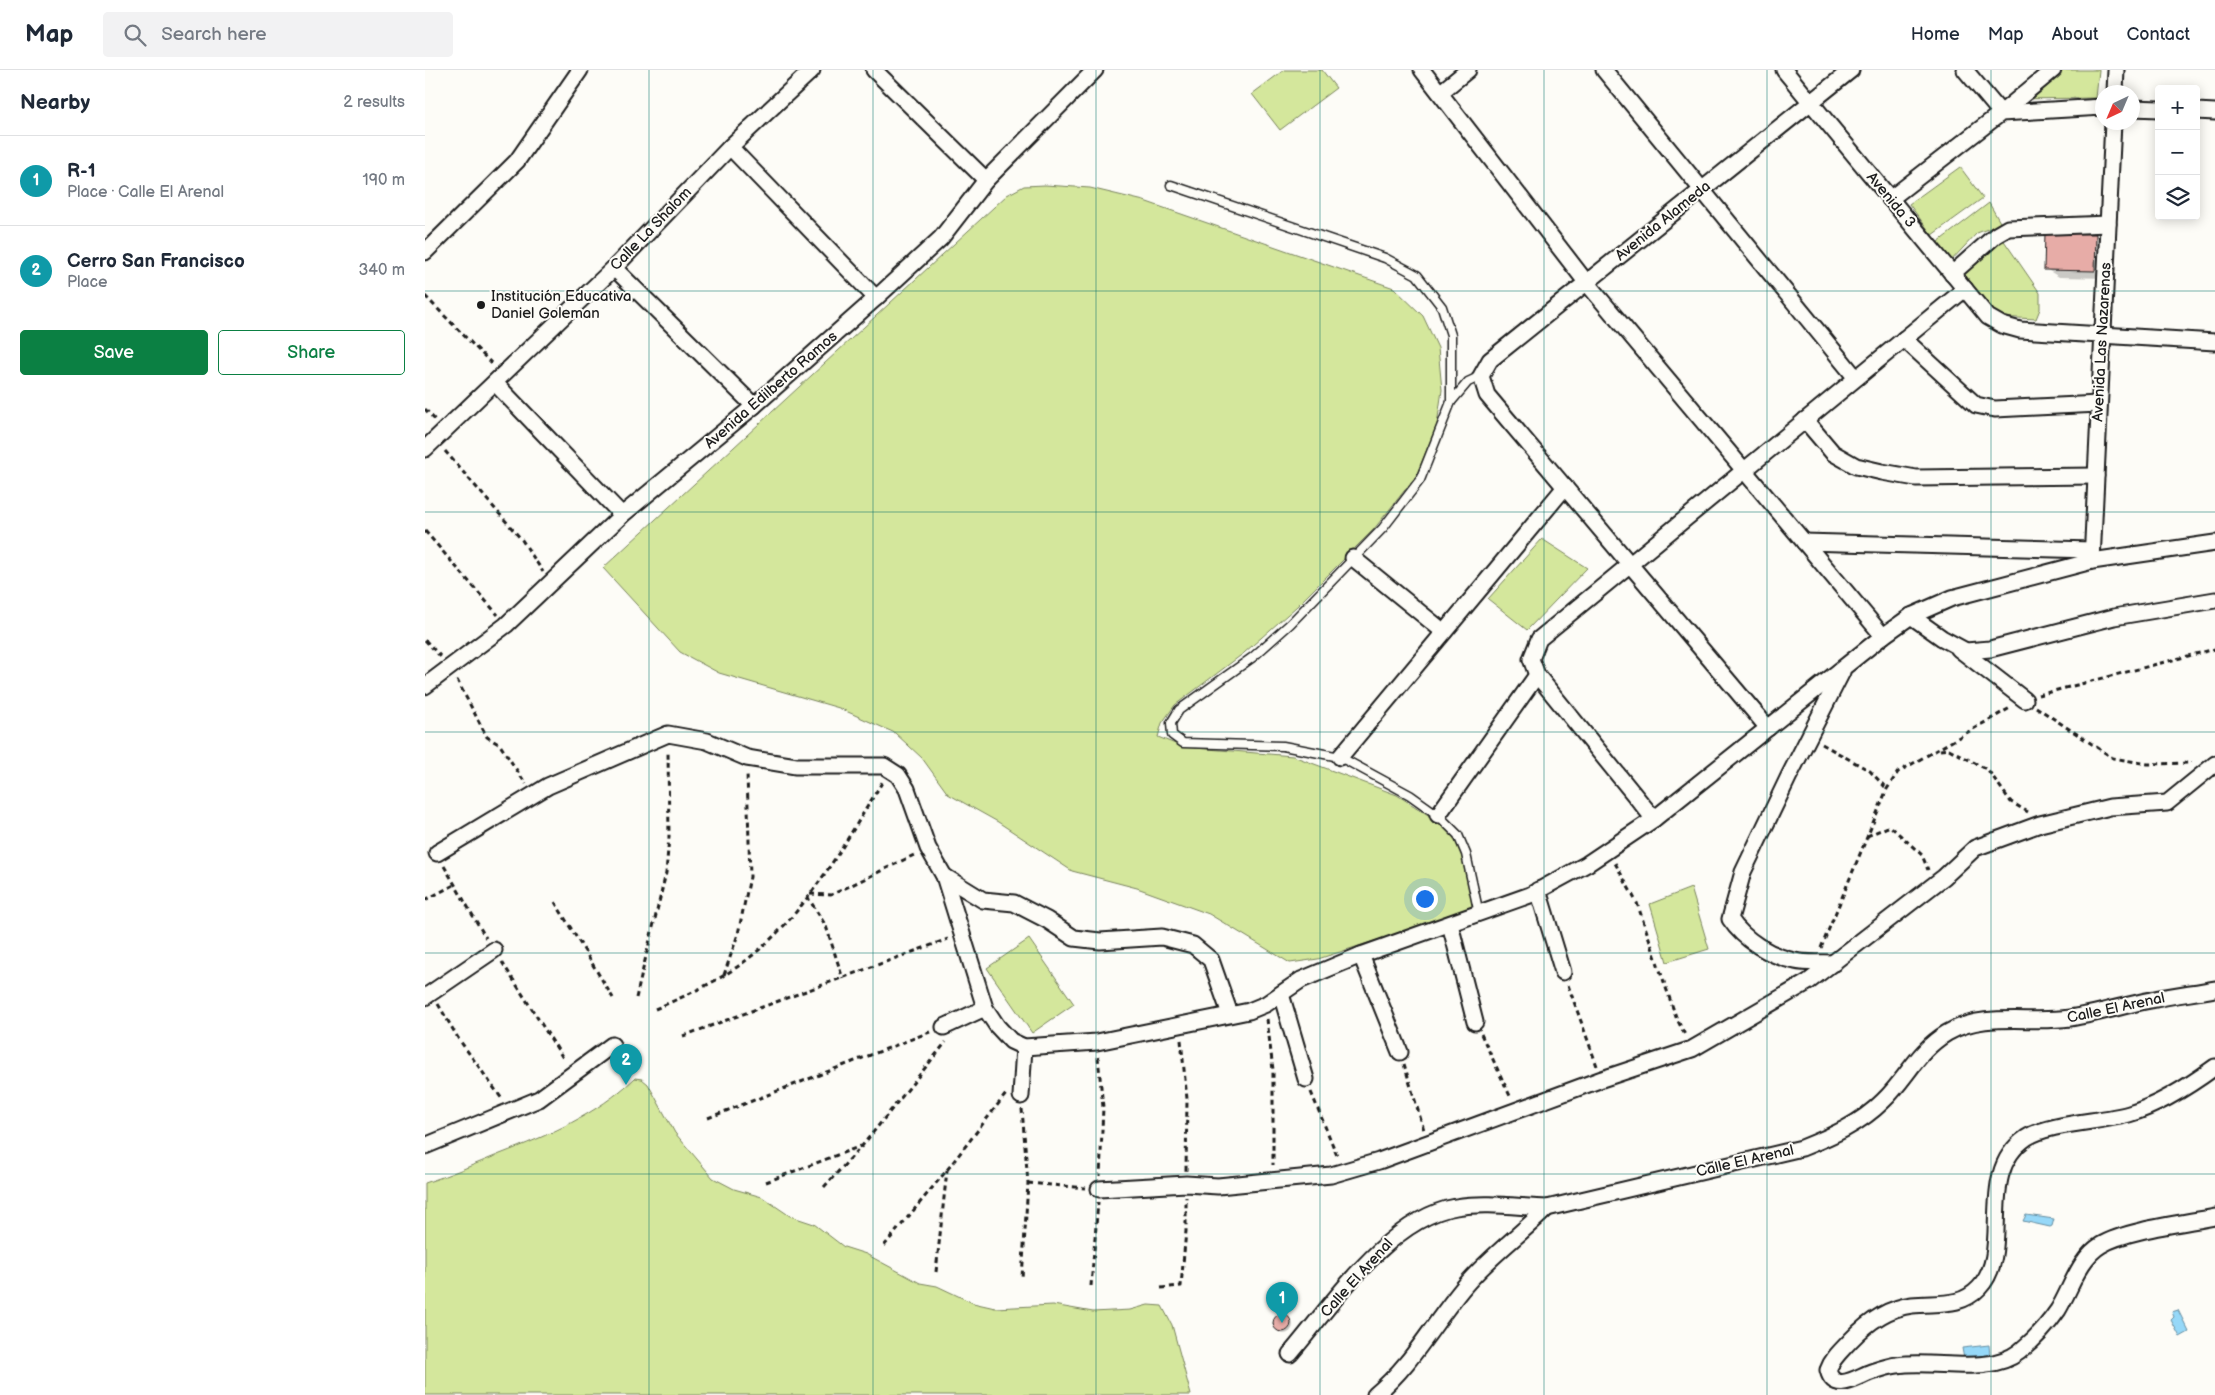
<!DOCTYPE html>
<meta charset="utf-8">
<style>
:root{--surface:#fff;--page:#f2f2f3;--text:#1f2937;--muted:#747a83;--line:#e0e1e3;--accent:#0b8043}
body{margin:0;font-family:"Balsamiq Sans",sans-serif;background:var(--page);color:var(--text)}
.controls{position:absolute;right:15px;top:15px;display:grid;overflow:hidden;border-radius:5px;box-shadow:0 2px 12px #0003}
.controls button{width:45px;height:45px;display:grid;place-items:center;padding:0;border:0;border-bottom:1px solid var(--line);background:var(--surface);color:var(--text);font:25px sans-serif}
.compass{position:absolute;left:1670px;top:15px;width:45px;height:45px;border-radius:50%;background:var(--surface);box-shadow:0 2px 12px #0003;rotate:224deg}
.you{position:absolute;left:999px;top:828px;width:18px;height:18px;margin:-12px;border:4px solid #fff;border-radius:50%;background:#1a73e8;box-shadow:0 0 0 8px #1a73e833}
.badge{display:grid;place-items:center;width:32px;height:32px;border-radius:50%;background:var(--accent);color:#fff;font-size:16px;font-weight:700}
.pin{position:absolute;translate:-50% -41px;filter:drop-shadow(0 1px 2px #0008)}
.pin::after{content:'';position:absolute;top:26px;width:18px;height:15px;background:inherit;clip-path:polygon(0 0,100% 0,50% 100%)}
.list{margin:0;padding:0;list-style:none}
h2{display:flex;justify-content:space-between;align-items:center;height:65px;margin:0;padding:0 20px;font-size:21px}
h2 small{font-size:16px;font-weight:400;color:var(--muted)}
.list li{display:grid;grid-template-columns:32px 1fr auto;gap:15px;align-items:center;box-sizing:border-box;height:90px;padding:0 20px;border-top:1px solid var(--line)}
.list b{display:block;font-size:19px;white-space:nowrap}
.list p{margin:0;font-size:16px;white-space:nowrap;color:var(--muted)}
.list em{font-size:16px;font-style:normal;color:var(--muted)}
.actions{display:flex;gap:10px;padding:15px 20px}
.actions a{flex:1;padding:11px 0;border:1px solid var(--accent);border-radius:5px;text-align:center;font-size:18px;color:var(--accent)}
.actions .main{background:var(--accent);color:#fff}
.icon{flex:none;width:28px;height:28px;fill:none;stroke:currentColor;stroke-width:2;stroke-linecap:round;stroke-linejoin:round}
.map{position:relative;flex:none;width:1790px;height:1325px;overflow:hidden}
header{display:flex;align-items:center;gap:30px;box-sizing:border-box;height:70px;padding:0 25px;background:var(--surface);border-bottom:1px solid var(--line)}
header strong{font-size:24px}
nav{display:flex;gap:28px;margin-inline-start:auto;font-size:18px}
.search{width:350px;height:45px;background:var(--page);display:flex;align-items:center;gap:12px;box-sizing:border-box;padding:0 18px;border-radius:5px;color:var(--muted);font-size:19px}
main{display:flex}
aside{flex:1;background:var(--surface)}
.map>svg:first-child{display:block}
.green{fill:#d4e79c;stroke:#78825c}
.water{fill:#96d8f8;stroke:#658da0}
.shadow{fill:#0003}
.building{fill:#e7aca7;stroke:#1c1c1c}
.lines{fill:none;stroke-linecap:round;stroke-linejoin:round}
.lane-casing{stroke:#1c1c1c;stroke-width:11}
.street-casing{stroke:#1c1c1c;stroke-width:19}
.path{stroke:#1c1c1c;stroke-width:3;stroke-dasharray:5 4;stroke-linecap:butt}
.lane{stroke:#fdfcf7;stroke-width:8}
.street{stroke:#fdfcf7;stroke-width:15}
.grid{fill:none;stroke:#0f766e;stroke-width:1;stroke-opacity:0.55}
.poi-dot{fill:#1c1c1c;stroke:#fdfcf7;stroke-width:2}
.labels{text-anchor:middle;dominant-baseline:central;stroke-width:4;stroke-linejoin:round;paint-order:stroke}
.street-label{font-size:15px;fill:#1c1c1c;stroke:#fdfcf7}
.poi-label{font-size:15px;fill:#1c1c1c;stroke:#fdfcf7;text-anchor:start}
</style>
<header>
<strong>Map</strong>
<div class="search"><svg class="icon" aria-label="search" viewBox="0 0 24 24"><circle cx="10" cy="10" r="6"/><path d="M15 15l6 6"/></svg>Search here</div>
<nav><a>Home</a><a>Map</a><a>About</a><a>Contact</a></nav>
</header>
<main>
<aside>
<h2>Nearby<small>2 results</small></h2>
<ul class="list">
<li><span class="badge" style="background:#0f9aa8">1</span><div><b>R-1</b><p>Place · Calle El Arenal</p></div><em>190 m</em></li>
<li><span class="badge" style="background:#0f9aa8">2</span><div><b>Cerro San Francisco</b><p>Place</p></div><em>340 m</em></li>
</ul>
<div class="actions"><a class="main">Save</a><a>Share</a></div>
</aside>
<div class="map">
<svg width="1790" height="1325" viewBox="0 0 1790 1325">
<rect width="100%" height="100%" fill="#fdfcf7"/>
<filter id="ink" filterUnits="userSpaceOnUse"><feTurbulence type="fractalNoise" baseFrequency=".02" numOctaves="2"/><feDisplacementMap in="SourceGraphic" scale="10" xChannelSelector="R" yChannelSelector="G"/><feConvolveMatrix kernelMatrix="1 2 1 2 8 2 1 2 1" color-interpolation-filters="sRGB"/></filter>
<g filter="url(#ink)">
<g class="green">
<polygon points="859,0 897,0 911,18 855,60 827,24"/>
<polygon points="1632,0 1674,0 1671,28 1591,29"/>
<polygon points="1535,97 1558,128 1507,165 1484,134"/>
<polygon points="620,115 665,118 719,131 969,218 998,246 1013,278 1017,320 1012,355 991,406 949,459 871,537 819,583 750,635 737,653 733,667 758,677 868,686 972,725 1011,750 1029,767 1038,787 1049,839 893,889 865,893 784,844 712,818 647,801 573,752 523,724 497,688 470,663 414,638 294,603 255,582 178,498 582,125 599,116"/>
<polygon points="1564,133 1576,154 1552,163 1524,193 1509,175"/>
<polygon points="1575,165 1615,223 1615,239 1611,249 1574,247 1539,211 1538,201"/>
<polygon points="1117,469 1162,498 1102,560 1063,529"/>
<polygon points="1266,818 1284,879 1242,892 1225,834"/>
<polygon points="604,869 649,934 607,963 562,898"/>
<path d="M210,1008L217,1009L223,1014L250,1063L288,1108L309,1119L337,1127L365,1146L389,1154L419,1177L441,1184L495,1213L512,1216L548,1233L570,1238L628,1235L668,1242L705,1240L723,1235L737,1236L747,1255L766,1325H0V1113C25,1105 50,1094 75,1084C124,1065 171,1045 210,1008Z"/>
</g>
<g class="water">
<polygon points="1601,1145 1629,1149 1627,1156 1625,1157 1598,1151"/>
<polygon points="1753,1240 1764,1262 1755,1267 1746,1250 1749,1247 1747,1242"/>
<polygon points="1564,1275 1565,1286 1539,1289 1537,1278"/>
</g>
<g class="shadow">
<polygon points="1671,165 1683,173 1683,208 1634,207 1621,199"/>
<circle cx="859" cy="1255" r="9"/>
</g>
<g class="building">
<polygon points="1620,163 1671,164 1670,201 1619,200"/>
<circle cx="857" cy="1253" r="9"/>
</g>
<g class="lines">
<defs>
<g id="lane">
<polyline points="746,115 960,188 992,205 1017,237 1026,265 1026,332 995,410 958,458 865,554 828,587 754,640 746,653 747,665 758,673 858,676 915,687 985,725 1013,745 1033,765 1041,784 1054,844"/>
<polyline points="1026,332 1043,312 1056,306"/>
</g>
<g id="street">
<polyline points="449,0 561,110"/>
<polyline points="997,0 1161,212 1458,566"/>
<polyline points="1179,0 1431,308"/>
<polyline points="1359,0 1563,247 1577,255 1595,260 1790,272"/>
<polyline points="1540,0 1576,43 1628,0"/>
<polyline points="1016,22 1043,0"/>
<polyline points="1690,22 1691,0"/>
<polyline points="1708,38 1734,39"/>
<polyline points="1771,41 1790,42"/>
<polyline points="305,77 451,228"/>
<polyline points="1465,129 1576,43 1678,37"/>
<polyline points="0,182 92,91 155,0"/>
<polyline points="189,198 329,336"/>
<polyline points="1527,204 1571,165 1583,158 1683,154"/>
<polyline points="1479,269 1551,335 1570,339 1674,334"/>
<polyline points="70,313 197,445"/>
<polyline points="1380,350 1408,383 1431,396 1457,402 1491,408 1671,406"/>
<polyline points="0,379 189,198 305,77 387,0"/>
<polyline points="1379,472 1667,480"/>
<polyline points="928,488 1019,562"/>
<polyline points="1667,491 1688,52"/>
<polyline points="1486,546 1517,568 1541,581 1565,579 1689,547 1790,530"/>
<polyline points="1534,579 1600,630"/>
<polyline points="0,616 81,555 197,445 329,336 451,228 516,168 561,110 670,0"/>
<polyline points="1343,658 1062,325 1056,306 1065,290 1426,0"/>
<polyline points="915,687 1140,417"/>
<polyline points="1013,745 1112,605"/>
<polyline points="1229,749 1112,605 1106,589 1114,569 1540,219"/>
<polyline points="12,783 123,716 243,664 282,671 322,688 371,696 459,696 473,705 482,719 503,778 519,806 560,938 572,956 586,971 599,977 672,972 824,941 841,934 876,910 936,885 1105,825 1162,794 1229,749 1458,566 1486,546 1527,528 1667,491 1790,473"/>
<polyline points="519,806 558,830 589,833 622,850 649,868 675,871 737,867 768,875 786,890 805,944"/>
<polyline points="1113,820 1138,902"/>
<polyline points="1025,854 1050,952"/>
<polyline points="936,885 975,982"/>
<path d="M1409,893C1397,892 1382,894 1370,891C1345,886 1319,870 1305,849L1318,802L1364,706L1417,602"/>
<polyline points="856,924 881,1009"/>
<polyline points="0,927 69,880"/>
<polyline points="519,957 560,938"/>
<path d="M1790,997C1764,1016 1735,1035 1704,1044C1676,1052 1624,1053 1601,1068C1549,1104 1590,1181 1554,1218C1535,1238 1512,1232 1487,1235C1462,1238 1443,1252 1426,1270C1418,1279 1407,1288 1403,1300C1409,1324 1432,1307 1446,1302C1455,1299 1464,1296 1472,1295C1509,1289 1563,1306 1594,1282C1609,1270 1622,1256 1633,1240C1646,1219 1654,1188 1676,1175C1701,1160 1760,1153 1790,1147"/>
<polyline points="596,1026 599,977"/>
<polyline points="0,1076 114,1029 187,975"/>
<polyline points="674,1119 761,1114 793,1116 906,1105 954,1091 1177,1009 1267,979 1383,912 1519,807 1550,778 1615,754 1685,737 1742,733 1790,694"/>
<path d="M865,1284C907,1235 964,1148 1031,1137C1062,1132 1092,1137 1122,1138L1377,1078C1407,1066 1435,1054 1458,1031C1482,1008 1492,981 1522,963C1559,941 1605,954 1645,948C1673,944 1699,935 1726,930C1747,925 1769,923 1790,919"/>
<path d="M950,1325C989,1293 1011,1248 1044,1211C1068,1184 1097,1163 1122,1138"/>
</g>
</defs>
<use href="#lane" class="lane-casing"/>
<use href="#street" class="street-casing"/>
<g class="path">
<polyline points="0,226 68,295"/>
<polyline points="0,339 10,350"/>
<polyline points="20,381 97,470 118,502"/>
<polyline points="0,461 73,545"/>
<polyline points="0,570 16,587"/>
<polyline points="32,610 62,667 75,675 101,714"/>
<polyline points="1613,625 1790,579"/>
<polyline points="1611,637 1688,688 1723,694 1767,693"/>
<polyline points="1397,674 1445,701 1462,719"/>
<polyline points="1515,680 1524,679 1563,700 1586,732 1603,742"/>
<polyline points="1442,766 1465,756 1497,785 1503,800"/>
<polyline points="1190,793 1212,833 1251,947 1260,965"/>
<polyline points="19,796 61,868"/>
<polyline points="385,824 406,825 489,785"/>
<polyline points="382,826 401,856 418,909"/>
<polyline points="0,830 29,815"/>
<polyline points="130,832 188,928"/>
<polyline points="1396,878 1462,719 1473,702 1585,638"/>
<polyline points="77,892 138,988"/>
<polyline points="299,905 313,864 325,807 322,702"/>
<polyline points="1143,915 1172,996"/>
<polyline points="211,928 241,803 244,767 243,680"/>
<polyline points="13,934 33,968 77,1029"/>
<path d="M230,939C253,929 276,919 298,906C372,862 414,782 458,711"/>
<polyline points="842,949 848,1000 848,1095"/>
<polyline points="1056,964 1086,1028"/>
<polyline points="258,966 523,869"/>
<polyline points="756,970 762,1029 761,1101"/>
<polyline points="673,987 678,1037 675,1106"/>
<polyline points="979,994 999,1060"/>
<polyline points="886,1022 913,1088"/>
<polyline points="597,1039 603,1113 597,1208"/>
<polyline points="283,1048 505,962"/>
<polyline points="341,1112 436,1076"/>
<polyline points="603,1113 661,1118"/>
<polyline points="399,1117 437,1076 521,972"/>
<polyline points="459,1176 522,1100 581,1024"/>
<polyline points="511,1202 522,1100"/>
<polyline points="666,1216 673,1132"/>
<polyline points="736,1218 756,1216 761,1161 761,1127"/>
</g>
<use href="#lane" class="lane"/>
<use href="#street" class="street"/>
</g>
</g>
<path class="grid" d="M224,0V1325M448,0V1325M671,0V1325M895,0V1325M1119,0V1325M1342,0V1325M1566,0V1325M0,221H1790M0,442H1790M0,662H1790M0,883H1790M0,1104H1790"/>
<circle class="poi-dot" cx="56" cy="235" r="5"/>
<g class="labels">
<g class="street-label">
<text transform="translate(1466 130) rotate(50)">Avenida 3</text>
<text transform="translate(1238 151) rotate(-39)">Avenida Alameda</text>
<text transform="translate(226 159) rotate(-46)">Calle La Shalom</text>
<text transform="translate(1677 272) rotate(-87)">Avenida Las Nazarenas</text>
<text transform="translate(346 320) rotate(-41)">Avenida Edilberto Ramos</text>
<text transform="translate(1691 938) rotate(-12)">Calle El Arenal</text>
<text transform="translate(1320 1091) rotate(-13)">Calle El Arenal</text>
<text transform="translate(932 1208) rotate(-48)">Calle El Arenal</text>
</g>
<g class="poi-label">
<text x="66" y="226">Institución Educativa<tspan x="66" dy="17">Daniel Goleman</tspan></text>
</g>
</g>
</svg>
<div class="controls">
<button>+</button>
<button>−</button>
<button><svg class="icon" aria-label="layers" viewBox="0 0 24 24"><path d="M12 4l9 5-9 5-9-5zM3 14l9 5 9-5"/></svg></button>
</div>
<svg class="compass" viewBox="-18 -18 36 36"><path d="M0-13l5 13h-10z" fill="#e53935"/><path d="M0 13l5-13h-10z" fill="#747a83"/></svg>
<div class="you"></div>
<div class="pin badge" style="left:857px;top:1253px;background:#0f9aa8">1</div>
<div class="pin badge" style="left:201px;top:1015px;background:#0f9aa8">2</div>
</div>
</main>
